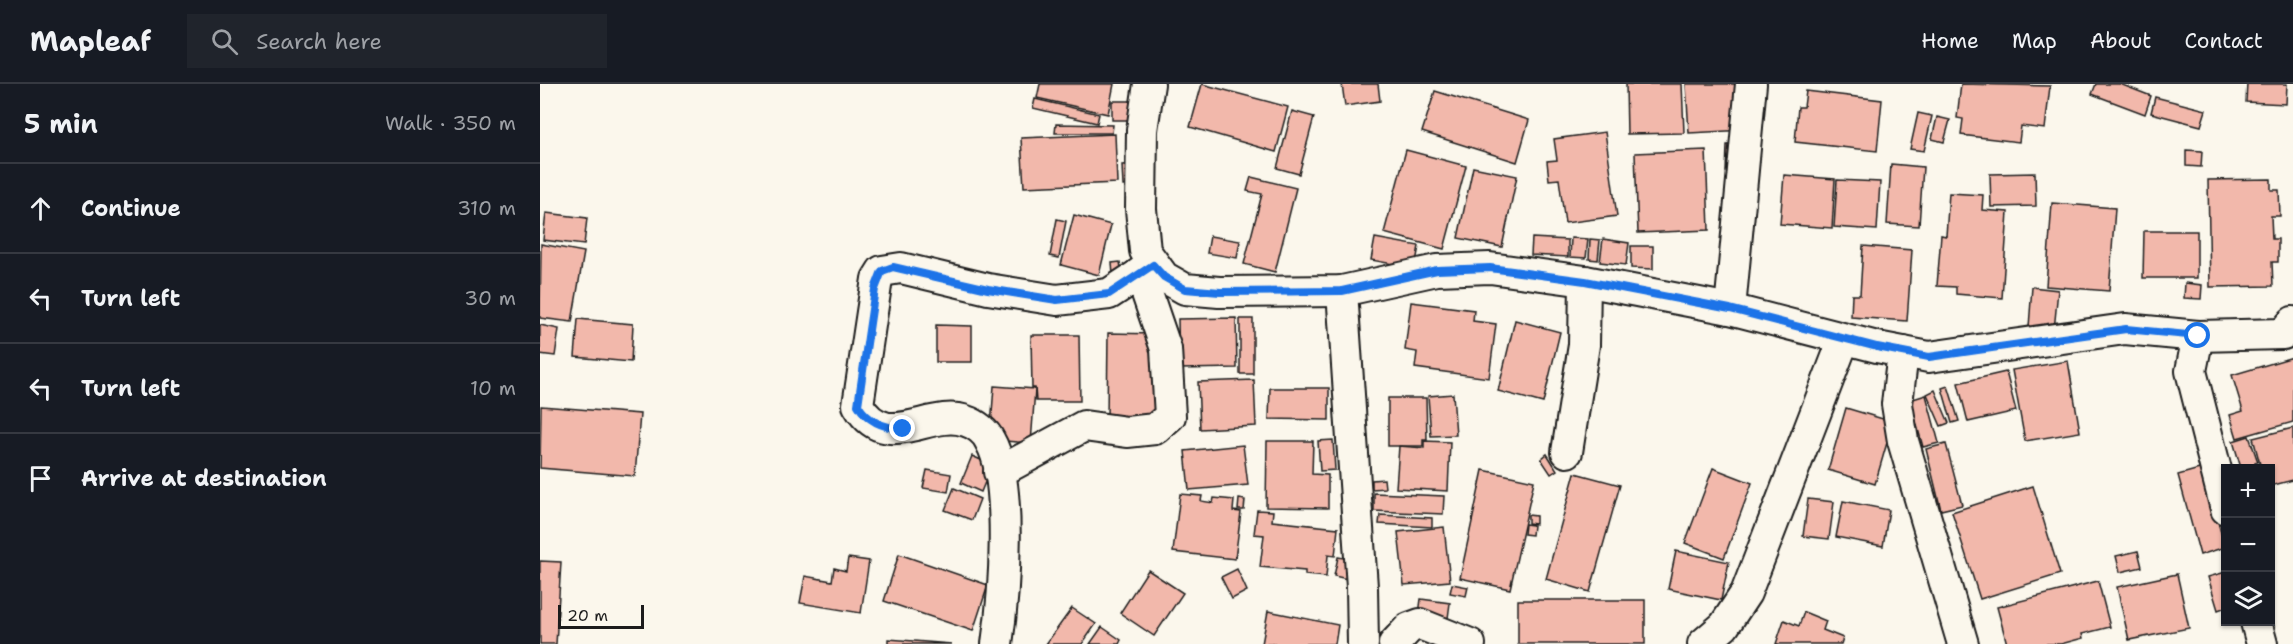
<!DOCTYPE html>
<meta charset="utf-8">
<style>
:root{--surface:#171b24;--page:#20242c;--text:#f1f3f6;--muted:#9ea1a6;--line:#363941}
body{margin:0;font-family:"Shantell Sans",sans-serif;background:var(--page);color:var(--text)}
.controls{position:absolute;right:18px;bottom:18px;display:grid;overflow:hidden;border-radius:0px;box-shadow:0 2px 4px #0004}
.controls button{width:54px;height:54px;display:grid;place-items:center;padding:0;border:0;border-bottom:2px solid var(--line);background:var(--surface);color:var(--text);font:30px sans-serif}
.scale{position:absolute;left:18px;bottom:15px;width:86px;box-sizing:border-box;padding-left:6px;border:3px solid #1c1c1c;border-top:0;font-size:16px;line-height:21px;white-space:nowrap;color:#1c1c1c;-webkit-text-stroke:4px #fbf7ec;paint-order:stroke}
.stop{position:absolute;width:18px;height:18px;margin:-14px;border:4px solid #1a73e8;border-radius:50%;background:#fff}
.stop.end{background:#1a73e8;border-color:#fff;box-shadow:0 2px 6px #0008}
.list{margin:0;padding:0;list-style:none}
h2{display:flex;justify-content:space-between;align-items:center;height:78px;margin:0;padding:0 24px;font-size:26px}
h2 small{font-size:20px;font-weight:400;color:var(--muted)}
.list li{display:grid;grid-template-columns:39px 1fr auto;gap:18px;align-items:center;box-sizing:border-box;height:90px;padding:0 24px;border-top:2px solid var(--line)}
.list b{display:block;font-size:22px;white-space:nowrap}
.list em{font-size:20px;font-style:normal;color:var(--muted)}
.icon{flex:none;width:33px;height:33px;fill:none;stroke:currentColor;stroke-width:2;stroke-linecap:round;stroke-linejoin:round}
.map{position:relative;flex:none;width:1753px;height:560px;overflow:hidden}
header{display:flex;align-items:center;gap:36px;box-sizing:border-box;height:84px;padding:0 30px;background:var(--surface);border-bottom:2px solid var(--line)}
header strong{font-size:28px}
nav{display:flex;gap:33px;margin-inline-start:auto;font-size:21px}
.search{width:420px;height:54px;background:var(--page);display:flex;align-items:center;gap:15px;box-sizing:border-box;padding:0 21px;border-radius:0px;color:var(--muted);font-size:22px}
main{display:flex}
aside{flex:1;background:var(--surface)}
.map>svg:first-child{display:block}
.building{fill:#f2b8ab;stroke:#1c1c1c;stroke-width:1.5}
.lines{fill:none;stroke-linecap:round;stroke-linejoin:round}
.street-casing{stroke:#1c1c1c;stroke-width:34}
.street{stroke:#fbf7ec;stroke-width:30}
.route{stroke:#1a73e8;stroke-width:8}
</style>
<header>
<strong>Mapleaf</strong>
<div class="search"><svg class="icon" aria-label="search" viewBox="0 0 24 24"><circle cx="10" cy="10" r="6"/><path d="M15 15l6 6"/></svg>Search here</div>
<nav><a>Home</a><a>Map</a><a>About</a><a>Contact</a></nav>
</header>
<main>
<aside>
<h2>5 min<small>Walk · 350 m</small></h2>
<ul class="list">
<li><svg class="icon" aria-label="ahead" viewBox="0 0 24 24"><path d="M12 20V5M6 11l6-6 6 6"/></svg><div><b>Continue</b></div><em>310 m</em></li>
<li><svg class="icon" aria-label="left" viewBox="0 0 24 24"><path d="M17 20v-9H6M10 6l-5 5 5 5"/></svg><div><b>Turn left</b></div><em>30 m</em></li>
<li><svg class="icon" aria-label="left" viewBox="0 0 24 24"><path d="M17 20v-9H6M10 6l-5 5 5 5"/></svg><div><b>Turn left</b></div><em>10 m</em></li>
<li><svg class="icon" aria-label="arrive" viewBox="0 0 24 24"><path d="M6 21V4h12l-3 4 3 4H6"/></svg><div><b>Arrive at destination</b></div></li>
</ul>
</aside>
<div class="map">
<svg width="1753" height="560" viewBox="0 0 1753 560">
<rect width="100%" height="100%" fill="#fbf7ec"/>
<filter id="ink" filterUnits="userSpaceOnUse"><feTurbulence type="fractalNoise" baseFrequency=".0167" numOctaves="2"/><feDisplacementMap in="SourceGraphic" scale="12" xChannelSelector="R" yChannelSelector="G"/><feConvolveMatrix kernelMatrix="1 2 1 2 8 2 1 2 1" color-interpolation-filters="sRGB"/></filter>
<g filter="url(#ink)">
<g class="building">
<polygon points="500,0 574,0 568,30 497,14"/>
<polygon points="662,0 748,23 736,68 650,43"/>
<polygon points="802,0 838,0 840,17 805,22"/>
<polygon points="1086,0 1142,0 1144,49 1087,50"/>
<polygon points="1146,0 1203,0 1206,46 1149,49"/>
<polygon points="1421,0 1510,2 1505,45 1481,42 1479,58 1421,51 1423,35 1417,34"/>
<polygon points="1556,0 1580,0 1611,12 1605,30 1552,10"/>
<polygon points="1707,0 1747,0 1746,20 1706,18"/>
<polygon points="895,7 989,36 977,78 882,48"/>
<polygon points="1266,7 1342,16 1337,67 1255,58 1258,23 1264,23"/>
<polygon points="1615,13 1666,26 1661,42 1611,29"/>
<polygon points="495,15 559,30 557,39 493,24"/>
<rect x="572" y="17" width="24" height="19"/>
<polygon points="752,27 774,33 759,90 737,84"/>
<polygon points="1378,29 1392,32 1384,67 1370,65"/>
<polygon points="1397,33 1410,36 1404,58 1392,55"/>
<polygon points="516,40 573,41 572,49 515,49"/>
<polygon points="1065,48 1077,132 1025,139 1019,95 1009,96 1007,77 1017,76 1014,55"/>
<polygon points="575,50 577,99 484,103 481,54"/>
<polygon points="1187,61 1201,61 1200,89 1186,88"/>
<polygon points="866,66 926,82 904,165 844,149"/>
<polygon points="1166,66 1169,146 1098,149 1095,69"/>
<polygon points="1646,66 1662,67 1661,83 1646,82"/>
<polygon points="597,80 598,101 583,102 582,81"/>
<polygon points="1351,80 1383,83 1379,142 1347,140"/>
<polygon points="933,83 977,92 962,163 918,154"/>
<polygon points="1495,89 1496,122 1451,123 1450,90"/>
<polygon points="1244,91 1295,95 1292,144 1240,140"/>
<polygon points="711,93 756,104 735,188 704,180 722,110 707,107"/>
<polygon points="1731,95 1731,106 1739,106 1740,132 1731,132 1732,155 1738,155 1738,178 1732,178 1733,202 1670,203 1668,96"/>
<polygon points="1297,96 1340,98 1337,146 1294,143"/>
<polygon points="1409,109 1443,111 1442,126 1468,128 1462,214 1416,210 1416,203 1397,202 1401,151 1406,152"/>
<polygon points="1512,119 1575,124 1569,207 1506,202"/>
<polygon points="6,129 47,134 44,161 3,156"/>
<polygon points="534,131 571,141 559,191 521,181"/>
<polygon points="517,135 526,137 519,174 510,172"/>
<polygon points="1604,147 1657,147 1657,194 1603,194"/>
<polygon points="670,152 700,157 697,174 667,169"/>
<polygon points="835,154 879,162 875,184 831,176"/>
<polygon points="992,154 1028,156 1028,173 991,171"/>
<polygon points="1031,154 1048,155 1046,174 1030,173"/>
<polygon points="1050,155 1060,156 1058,176 1049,175"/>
<polygon points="1063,155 1089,159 1086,181 1060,178"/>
<polygon points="1,160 44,168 32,238 0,234"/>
<polygon points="1091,162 1113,162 1113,185 1091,184"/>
<polygon points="1323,162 1372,166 1367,237 1311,233 1312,211 1320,211"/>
<polygon points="580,178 582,190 573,191 572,179"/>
<polygon points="1645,199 1662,201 1661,215 1644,214"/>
<polygon points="1492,203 1518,206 1514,246 1489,243"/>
<polygon points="871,218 934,226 933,237 956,240 949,294 875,284 877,268 865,266"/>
<polygon points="696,234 697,284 639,285 638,235"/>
<polygon points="38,235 93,240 91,278 35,273"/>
<rect x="700" y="235" width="13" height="55"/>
<polygon points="975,236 1020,248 1003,319 958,307"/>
<polygon points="0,241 19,245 15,272 0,270"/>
<polygon points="396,241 432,242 432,278 396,278"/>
<polygon points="568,249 616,250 615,338 567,337"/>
<polygon points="491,251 539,251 540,317 496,317 495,304 492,304"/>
<polygon points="1753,273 1753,338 1697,354 1690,331 1703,327 1692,291"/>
<polygon points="1528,277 1540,348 1485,357 1472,286"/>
<polygon points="1466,288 1476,327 1428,338 1418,299"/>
<polygon points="714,296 716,342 660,345 658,298"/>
<polygon points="454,302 495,305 491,359 450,356"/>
<polygon points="1408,302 1419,337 1412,339 1402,304"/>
<polygon points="730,304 789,304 789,336 729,335"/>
<polygon points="1395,306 1409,339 1401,342 1387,310"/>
<polygon points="913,310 916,351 891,352 888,312"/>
<polygon points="1386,311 1399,359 1383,363 1370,316"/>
<polygon points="848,314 886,314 887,356 883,356 883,362 848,362"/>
<polygon points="1,322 100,330 95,392 0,384"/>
<polygon points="1306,324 1353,338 1335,400 1288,386"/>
<polygon points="1753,344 1753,396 1730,402 1730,384 1721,384 1713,354"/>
<polygon points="1709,352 1718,378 1715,379 1717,384 1701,384 1693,357"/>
<polygon points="793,356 795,386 780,387 778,357"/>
<polygon points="727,357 773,357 772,390 788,391 788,424 726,423"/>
<polygon points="884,357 910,358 908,407 856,404 859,362 884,364"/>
<polygon points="1406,360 1422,421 1401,426 1386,365"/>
<polygon points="703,361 708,401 649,406 645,367"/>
<polygon points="1007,370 1017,386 1011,390 1001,375"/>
<polygon points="432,372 452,381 441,408 421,399"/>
<polygon points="1173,384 1212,399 1184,474 1145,459"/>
<polygon points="1663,384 1685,463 1660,471 1638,391"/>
<polygon points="387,386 411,390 408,408 383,404"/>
<polygon points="943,386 994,397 970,505 920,494"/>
<polygon points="1035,389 1080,401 1050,508 1006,495"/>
<polygon points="844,395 845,404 832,405 832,396"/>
<polygon points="1493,402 1520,490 1440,515 1412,428"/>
<polygon points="414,404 440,415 432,436 405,426"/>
<polygon points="834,409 904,412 903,430 834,427"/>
<polygon points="640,410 662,412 661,417 673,419 674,414 694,416 693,427 701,428 695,475 633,468"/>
<polygon points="699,415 705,416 704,426 698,426"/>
<polygon points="1268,415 1294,418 1289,455 1263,452"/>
<polygon points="1303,417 1349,426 1343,462 1296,453"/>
<polygon points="717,426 733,427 732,437 798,444 795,472 788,471 786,493 765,491 765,487 720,483 724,451 714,450"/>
<polygon points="840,431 892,434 892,443 839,440"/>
<polygon points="988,431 996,432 996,440 988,439"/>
<polygon points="985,440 993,441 992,451 984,450"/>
<polygon points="904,443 910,497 864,501 858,448"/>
<polygon points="1136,467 1189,478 1181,516 1128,505"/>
<polygon points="1598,467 1602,483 1580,488 1576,472"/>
<polygon points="359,470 448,501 433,547 344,517"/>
<polygon points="798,473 815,476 812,496 794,492"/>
<polygon points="308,474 329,477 321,529 260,519 265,492 292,497 294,484 306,487"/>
<polygon points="0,477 21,478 16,560 0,560"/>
<polygon points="697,485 707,507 692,515 681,493"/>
<polygon points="608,486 643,509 614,552 580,529"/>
<polygon points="1686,488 1686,523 1678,526 1668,493"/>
<polygon points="1637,490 1649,544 1589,556 1577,503"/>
<polygon points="1558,497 1570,543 1542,550 1543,554 1521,560 1467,560 1457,523"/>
<polygon points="912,500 928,503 926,512 910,509"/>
<polygon points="881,515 910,519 908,534 879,530"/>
<rect x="978" y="516" width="127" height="44"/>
<polygon points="532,524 556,540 542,560 506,560"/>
<polygon points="728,527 798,541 795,560 722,560"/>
<polygon points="1264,528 1286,537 1283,546 1303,554 1301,560 1236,560 1244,536 1259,542"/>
<polygon points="562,543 581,556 579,560 550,560"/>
<polygon points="348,555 412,560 348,560"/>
</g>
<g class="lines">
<defs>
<g id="street">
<polyline points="609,0 602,46 601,125 605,167 624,193 645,205 679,208 802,207 897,186 950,184 1045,197 1190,225 1337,263 1389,273 1585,245 1658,252 1743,250 1753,238"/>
<polyline points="802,207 822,503 823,560"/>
<polyline points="1190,225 1211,0"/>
<polyline points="1658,252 1651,287 1686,425"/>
<polyline points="1363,268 1357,320 1363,357 1423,560"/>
<polyline points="1027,368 1044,261 1045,197"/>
<polyline points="459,388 544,342 587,348 615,345 630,332 626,265 600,189"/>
<polyline points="1716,538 1722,560"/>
<path d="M457,560C464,513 473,397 450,357C446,348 436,340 426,337C389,324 346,370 318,321L337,195L342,187L361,184L448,205L517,216L569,210L613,181"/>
<polyline points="854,560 869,544 880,540 930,560"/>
<polyline points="1163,560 1184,542 1206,509 1304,255"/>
</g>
</defs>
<use href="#street" class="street-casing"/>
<use href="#street" class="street"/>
</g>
</g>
<g class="lines" filter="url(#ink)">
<path class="route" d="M363,345C344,344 328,338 318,321L335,205L342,187L353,183L448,205L517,216L569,210L613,181L624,193L645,205L680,208L802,207L897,186L950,184L1045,197L1190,225L1337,263L1389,273L1586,245L1658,252"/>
</g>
</svg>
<div class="controls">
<button>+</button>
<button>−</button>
<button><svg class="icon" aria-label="layers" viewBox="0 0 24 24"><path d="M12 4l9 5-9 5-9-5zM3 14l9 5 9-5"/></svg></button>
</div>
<div class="scale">20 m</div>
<div class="stop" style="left:1658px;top:252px"></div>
<div class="stop end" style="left:363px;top:345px"></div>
</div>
</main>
